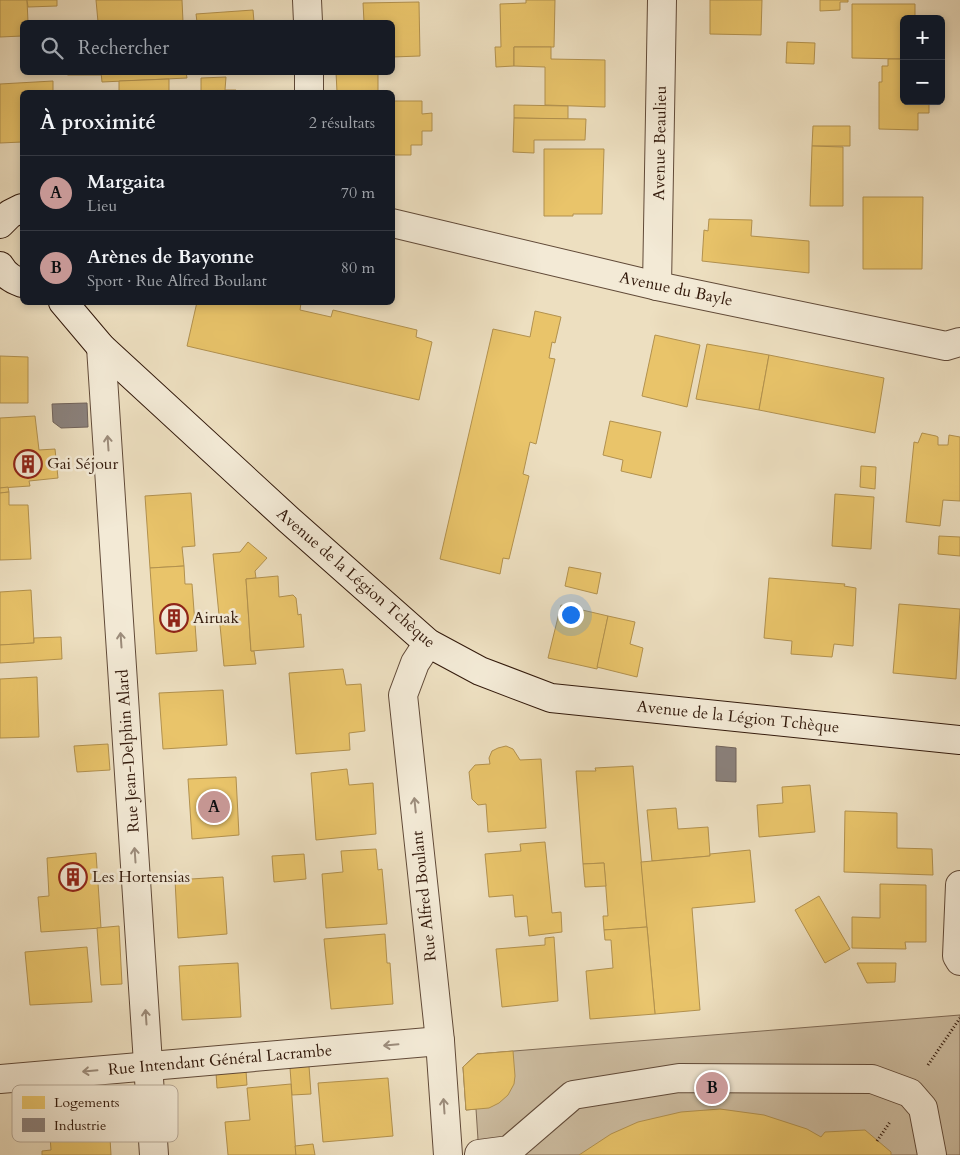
<!DOCTYPE html>
<html lang="fr">
<meta charset="utf-8">
<style>
:root{--surface:#171b24;--page:#20242c;--text:#f1f3f6;--muted:#9ea1a6;--line:#363941;--accent:#c59692}
body{margin:0;font-family:Cardo,serif;background:var(--page);color:var(--text)}
.controls{position:absolute;right:15px;top:15px;display:grid;overflow:hidden;border-radius:8px;box-shadow:0 2px 8px #0003}
.controls button{width:45px;height:45px;display:grid;place-items:center;padding:0;border:0;border-bottom:1px solid var(--line);background:var(--surface);color:var(--text);font:25px sans-serif}
.you{position:absolute;left:570px;top:614px;width:18px;height:18px;margin:-12px;border:4px solid #fff;border-radius:50%;background:#1a73e8;box-shadow:0 0 0 8px #1a73e833}
.badge{display:grid;place-items:center;width:32px;height:32px;border-radius:50%;background:var(--accent);color:#111;font-size:16px;font-weight:700}
.pin{position:absolute;translate:-50% -50%;border:2px solid #fff;box-shadow:0 1px 5px #0006}
.list{margin:0;padding:0;list-style:none}
h2{display:flex;justify-content:space-between;align-items:center;height:65px;margin:0;padding:0 20px;font-size:21px}
h2 small{font-size:16px;font-weight:400;color:var(--muted)}
.list li{display:grid;grid-template-columns:32px 1fr auto;gap:15px;align-items:center;box-sizing:border-box;height:75px;padding:0 20px;border-top:1px solid var(--line)}
.list b{display:block;font-size:19px;white-space:nowrap}
.list p{margin:0;font-size:16px;white-space:nowrap;color:var(--muted)}
.list em{font-size:16px;font-style:normal;color:var(--muted)}
.icon{flex:none;width:28px;height:28px;fill:none;stroke:currentColor;stroke-width:2;stroke-linecap:round;stroke-linejoin:round}
.map{position:relative;flex:none;width:960px;height:1155px;overflow:hidden}
.search{position:absolute;background:var(--surface);box-shadow:0 2px 8px #0003;left:20px;top:20px;width:375px;height:55px;display:flex;align-items:center;gap:12px;box-sizing:border-box;padding:0 18px;border-radius:8px;color:var(--muted);font-size:19px}
.panel{position:absolute;background:var(--surface);box-shadow:0 2px 8px #0003;left:20px;top:90px;width:375px;height:215px;border-radius:8px}
.map>svg:first-child{display:block}
.green{fill:#cdbda1;stroke:#806b56}
.homes{fill:#e9c46a;stroke:#b2914e}
.industry{fill:#8a817c;stroke:#70625a}
.lines{fill:none;stroke-linecap:round;stroke-linejoin:round}
.street-casing{stroke:#614a38;stroke-width:30}
.secondary-casing{stroke:#32190b;stroke-width:30}
.path{stroke:#32190b;stroke-width:3;stroke-dasharray:1 2.5;stroke-linecap:butt}
.street{stroke:#f3ead6;stroke-width:28}
.secondary{stroke:#f3ead6;stroke-width:28}
.oneway{stroke:#9c8c7b}
.labels{text-anchor:middle;dominant-baseline:central;stroke-width:5;stroke-linejoin:round;paint-order:stroke}
.street-label{font-size:16px;fill:#32190b;stroke:#f3ead6}
.poi-label{font-size:16px;fill:#32190b;stroke:#f3ead6;text-anchor:start}
.key{fill:#f3ead6;stroke:#b9ab99;stroke-width:1}
.key-label{font-size:14px;fill:#32190b}
</style>
<div class="map">
<svg width="960" height="1155" viewBox="0 0 960 1155">
<rect width="100%" height="100%" fill="#eddfc0"/>
<filter id="stains"><feTurbulence type="fractalNoise" baseFrequency=".004" numOctaves="4"/><feColorMatrix values="0 0 0 0 .2 0 0 0 0 .09 0 0 0 0 .02 0 0 0 .5 -.17"/></filter>
<radialGradient id="worn" r=".72"><stop offset=".6" stop-color="#630" stop-opacity="0"/><stop offset="1" stop-color="#630" stop-opacity=".3"/></radialGradient>
<polygon class="green" points="960,1015 960,1155 479,1155 476,1109 466,1110 463,1067 477,1054"/>
<g class="homes">
<polygon points="0,0 27,0 28,22 22,22 22,36 0,37"/>
<polygon points="27,0 57,0 57,6 28,7"/>
<polygon points="96,0 182,0 183,22 98,22"/>
<polygon points="526,0 555,0 554,47 514,47 514,66 496,67 495,47 501,47 500,4 526,3"/>
<polygon points="710,0 762,0 761,35 710,34"/>
<polygon points="820,0 848,0 848,2 840,2 840,10 820,11"/>
<polygon points="419,2 420,56 392,57 392,22 364,22 363,3"/>
<polygon points="852,4 915,4 915,19 904,19 904,59 852,58"/>
<polygon points="253,10 254,22 197,22 196,14"/>
<polygon points="787,42 815,43 814,64 786,63"/>
<polygon points="514,47 551,47 551,59 605,60 605,107 545,105 545,67 514,66"/>
<polygon points="888,59 904,59 904,101 929,101 929,113 918,113 918,130 879,129 879,82 882,82 882,66 888,66"/>
<rect x="68" y="72" width="33" height="3"/>
<polygon points="101,72 186,72 187,78 102,82"/>
<polygon points="336,72 378,72 378,92 337,92"/>
<polygon points="226,77 225,90 236,90 236,92 201,92 201,78"/>
<polygon points="169,79 169,92 119,92 119,81"/>
<polygon points="53,81 53,92 22,92 22,142 0,143 0,84"/>
<polygon points="392,101 422,101 422,114 432,113 432,131 422,131 422,145 411,145 411,155 392,155"/>
<polygon points="514,105 568,106 568,119 514,118"/>
<polygon points="514,118 586,119 585,140 534,140 534,153 513,152"/>
<polygon points="813,126 850,126 850,146 812,146"/>
<polygon points="812,146 843,147 843,206 810,206"/>
<polygon points="544,149 604,149 602,214 573,214 573,216 544,216"/>
<polygon points="863,197 923,197 922,269 863,269"/>
<polygon points="709,219 752,220 751,236 809,241 809,273 702,261 704,230 708,231"/>
<polygon points="197,302 299,302 301,303 300,310 331,317 333,310 417,330 416,337 432,342 419,400 187,346"/>
<polygon points="535,311 561,317 555,343 552,342 549,358 555,359 536,444 530,442 523,474 529,476 509,559 503,558 500,574 440,559 493,329 530,337"/>
<polygon points="655,335 700,345 687,407 642,396"/>
<polygon points="707,344 769,355 759,410 696,399"/>
<polygon points="769,355 884,378 875,433 759,410"/>
<polygon points="0,356 28,357 28,403 0,403"/>
<polygon points="35,416 39,450 55,449 58,478 29,481 30,486 0,488 0,418"/>
<polygon points="610,421 661,432 651,478 621,471 623,460 603,455"/>
<polygon points="922,433 936,436 938,437 938,445 948,445 949,435 960,437 960,501 943,500 940,526 906,522 914,442 918,443"/>
<polygon points="861,466 876,467 875,489 860,487"/>
<polygon points="8,487 9,492 0,493 0,488"/>
<polygon points="9,492 9,505 28,505 31,559 0,560 0,493"/>
<polygon points="191,493 195,546 182,547 184,566 150,568 145,496"/>
<polygon points="835,494 874,497 871,549 832,546"/>
<polygon points="939,536 960,537 960,556 938,554"/>
<polygon points="248,542 267,558 255,571 256,578 246,579 251,651 254,651 256,664 224,666 213,554 240,552"/>
<polygon points="184,566 185,584 192,584 197,651 156,654 150,568"/>
<polygon points="569,567 601,573 597,594 565,586"/>
<polygon points="278,576 279,597 293,595 296,598 298,615 301,614 304,647 251,651 246,579"/>
<polygon points="769,578 845,584 844,586 856,588 853,646 834,644 832,657 791,654 792,641 764,638"/>
<polygon points="31,590 34,643 0,645 0,592"/>
<polygon points="899,604 960,609 956,679 893,673"/>
<polygon points="561,605 608,616 597,669 548,658"/>
<polygon points="608,616 635,622 630,644 643,648 637,677 597,667"/>
<polygon points="61,637 62,659 0,663 0,645 34,643 34,638"/>
<polygon points="343,669 346,685 361,684 365,731 349,733 350,750 296,754 289,673"/>
<polygon points="37,677 39,737 0,738 0,679"/>
<polygon points="223,690 227,745 163,749 159,693"/>
<polygon points="108,744 110,770 77,772 74,746"/>
<polygon points="506,746 513,749 520,760 541,759 546,828 488,832 486,804 478,805 472,799 469,772 475,765 490,764 489,758 492,751 498,748"/>
<polygon points="633,766 647,927 604,930 603,916 608,916 604,863 583,864 576,771 596,771 595,768"/>
<polygon points="347,769 349,785 373,783 376,834 316,840 311,773"/>
<polygon points="236,777 239,835 192,839 188,779"/>
<polygon points="810,785 815,832 759,837 757,805 783,803 782,787"/>
<polygon points="676,808 678,829 708,827 710,856 652,861 647,810"/>
<polygon points="845,811 897,813 897,848 932,849 933,875 844,872"/>
<polygon points="545,842 552,913 561,912 562,932 529,936 527,916 515,917 513,895 489,897 485,854 521,851 520,844"/>
<polygon points="376,849 378,870 382,869 387,924 326,928 322,874 343,872 341,851"/>
<polygon points="750,850 755,902 692,908 700,1010 655,1014 641,862 710,856 710,854"/>
<polygon points="96,853 101,928 41,932 38,897 49,896 47,858"/>
<polygon points="304,854 306,879 274,882 272,856"/>
<polygon points="604,863 606,886 585,887 583,864"/>
<polygon points="223,877 227,934 178,938 175,880"/>
<polygon points="880,884 926,885 926,942 905,942 906,949 852,948 852,917 880,918"/>
<polygon points="819,896 850,949 825,963 795,910"/>
<polygon points="119,926 122,984 101,985 97,928"/>
<polygon points="647,927 655,1014 590,1019 586,971 613,968 611,940 605,940 604,930"/>
<polygon points="385,934 387,963 390,963 393,1004 331,1009 324,939"/>
<polygon points="554,937 558,1001 502,1007 496,949 545,945 545,938"/>
<polygon points="87,947 92,1002 30,1005 25,952"/>
<polygon points="238,963 241,1017 182,1020 179,966"/>
<polygon points="857,963 896,963 895,982 867,983"/>
<polygon points="513,1051 515,1076 514,1084 508,1095 499,1103 489,1108 466,1110 463,1067 477,1054"/>
<polygon points="309,1066 311,1094 292,1095 290,1068"/>
<polygon points="246,1071 247,1085 217,1088 216,1073"/>
<polygon points="388,1078 393,1136 323,1142 318,1083"/>
<polygon points="291,1084 296,1155 228,1155 225,1122 250,1120 247,1088"/>
<polygon points="108,1105 111,1155 42,1155 42,1151 51,1150 48,1109"/>
<polygon points="720,1109 764,1115 807,1129 821,1137 825,1132 865,1130 891,1152 891,1155 579,1155 611,1134 638,1122 681,1112"/>
<polygon points="313,1144 315,1155 296,1155 295,1146"/>
</g>
<g class="industry">
<polygon points="87,403 88,427 61,428 53,422 52,404"/>
<polygon points="716,746 736,748 736,782 716,781"/>
</g>
<g class="lines">
<defs>
<g id="street">
<polyline points="307,0 308,22"/>
<polyline points="309,72 309,92"/>
<polyline points="392,223 657,286 946,346 960,342"/>
<polyline points="657,286 662,0"/>
<polyline points="101,347 154,1155"/>
<polyline points="428,643 415,663 403,695 440,1041 448,1155"/>
<polyline points="960,885 957,956 960,961"/>
<polyline points="0,1079 440,1041"/>
<polyline points="479,1154 509,1150 573,1095 679,1078 872,1079 910,1093 923,1108 932,1155"/>
</g>
<g id="secondary">
<polyline points="0,224 10,214 22,208"/>
<path d="M0,266C5,275 13,280 22,283"/>
<polyline points="63,302 101,347 289,520 428,643 480,671 551,698 960,740"/>
</g>
</defs>
<use href="#street" class="street-casing"/>
<use href="#secondary" class="secondary-casing"/>
<g class="path">
<polyline points="928,1065 960,1018"/>
<polyline points="877,1141 890,1122"/>
</g>
<use href="#street" class="street"/>
<use href="#secondary" class="secondary"/>
</g>
<defs><path id="oneway-shaft" d="M-6 0H5M1.5-3L5.5 0L1.5 3" fill="none" stroke-width="1.6" stroke-linecap="round" stroke-linejoin="round" transform="scale(1.25)"/></defs>
<g class="oneway">
<use href="#oneway-shaft" transform="translate(108 443) rotate(-94)"/>
<use href="#oneway-shaft" transform="translate(121 640) rotate(-94)"/>
<use href="#oneway-shaft" transform="translate(415 805) rotate(-96)"/>
<use href="#oneway-shaft" transform="translate(135 855) rotate(-94)"/>
<use href="#oneway-shaft" transform="translate(146 1017) rotate(-94)"/>
<use href="#oneway-shaft" transform="translate(391 1045) rotate(175)"/>
<use href="#oneway-shaft" transform="translate(90 1071) rotate(175)"/>
<use href="#oneway-shaft" transform="translate(444 1106) rotate(-94)"/>
</g>
<defs>
<symbol id="building-ring" viewBox="-11 -11 22 22"><circle r="9.5" fill="#f3ead6" stroke="#8f2418" stroke-width="1.5"/><path d="M-4-6H4V6H1V3H-1V6H-4ZM-2.5-4.3h1.7v1.8h-1.7ZM.8-4.3h1.7v1.8H.8ZM-2.5-1h1.7V.8h-1.7ZM.8-1h1.7V.8H.8Z" fill="#8f2418"/></symbol>
</defs>
<g fill-rule="evenodd">
<use href="#building-ring" x="12" y="448" width="32" height="32"/>
<use href="#building-ring" x="158" y="602" width="32" height="32"/>
<use href="#building-ring" x="57" y="861" width="32" height="32"/>
</g>
<g class="labels">
<g class="street-label">
<text transform="translate(660 143) rotate(-89)">Avenue Beaulieu</text>
<text transform="translate(676 289) rotate(12)">Avenue du Bayle</text>
<text transform="translate(356 578) rotate(41)">Avenue de la Légion Tchèque</text>
<text transform="translate(738 717) rotate(6)">Avenue de la Légion Tchèque</text>
<text transform="translate(128 751) rotate(-94)">Rue Jean-Delphin Alard</text>
<text transform="translate(424 896) rotate(-96)">Rue Alfred Boulant</text>
<text transform="translate(220 1060) rotate(-5)">Rue Intendant Général Lacrambe</text>
</g>
<g class="poi-label">
<text x="47" y="464">Gai Séjour</text>
<text x="193" y="618">Airuak</text>
<text x="92" y="877">Les Hortensias</text>
</g>
</g>
<rect x="12" y="1085" width="166" height="57" rx="8" class="key"/>
<rect x="22" y="1096" width="23" height="13" fill="#e9c46a"/>
<rect x="22" y="1118" width="23" height="14" fill="#8a817c"/>
<g class="key-label">
<text x="54" y="1107">Logements</text>
<text x="54" y="1130">Industrie</text>
</g>
<rect width="100%" height="100%" filter="url(#stains)"/>
<rect width="100%" height="100%" fill="url(#worn)"/>
</svg>
<div class="controls">
<button>+</button>
<button>−</button>
</div>
<div class="you"></div>
<div class="pin badge" style="left:214px;top:807px">A</div>
<div class="pin badge" style="left:712px;top:1088px">B</div>
<div class="search"><svg class="icon" aria-label="search" viewBox="0 0 24 24"><circle cx="10" cy="10" r="6"/><path d="M15 15l6 6"/></svg>Rechercher</div>
<section class="panel">
<h2>À proximité<small>2 résultats</small></h2>
<ul class="list">
<li><span class="badge">A</span><div><b>Margaita</b><p>Lieu</p></div><em>70 m</em></li>
<li><span class="badge">B</span><div><b>Arènes de Bayonne</b><p>Sport · Rue Alfred Boulant</p></div><em>80 m</em></li>
</ul>
</section>
</div>
